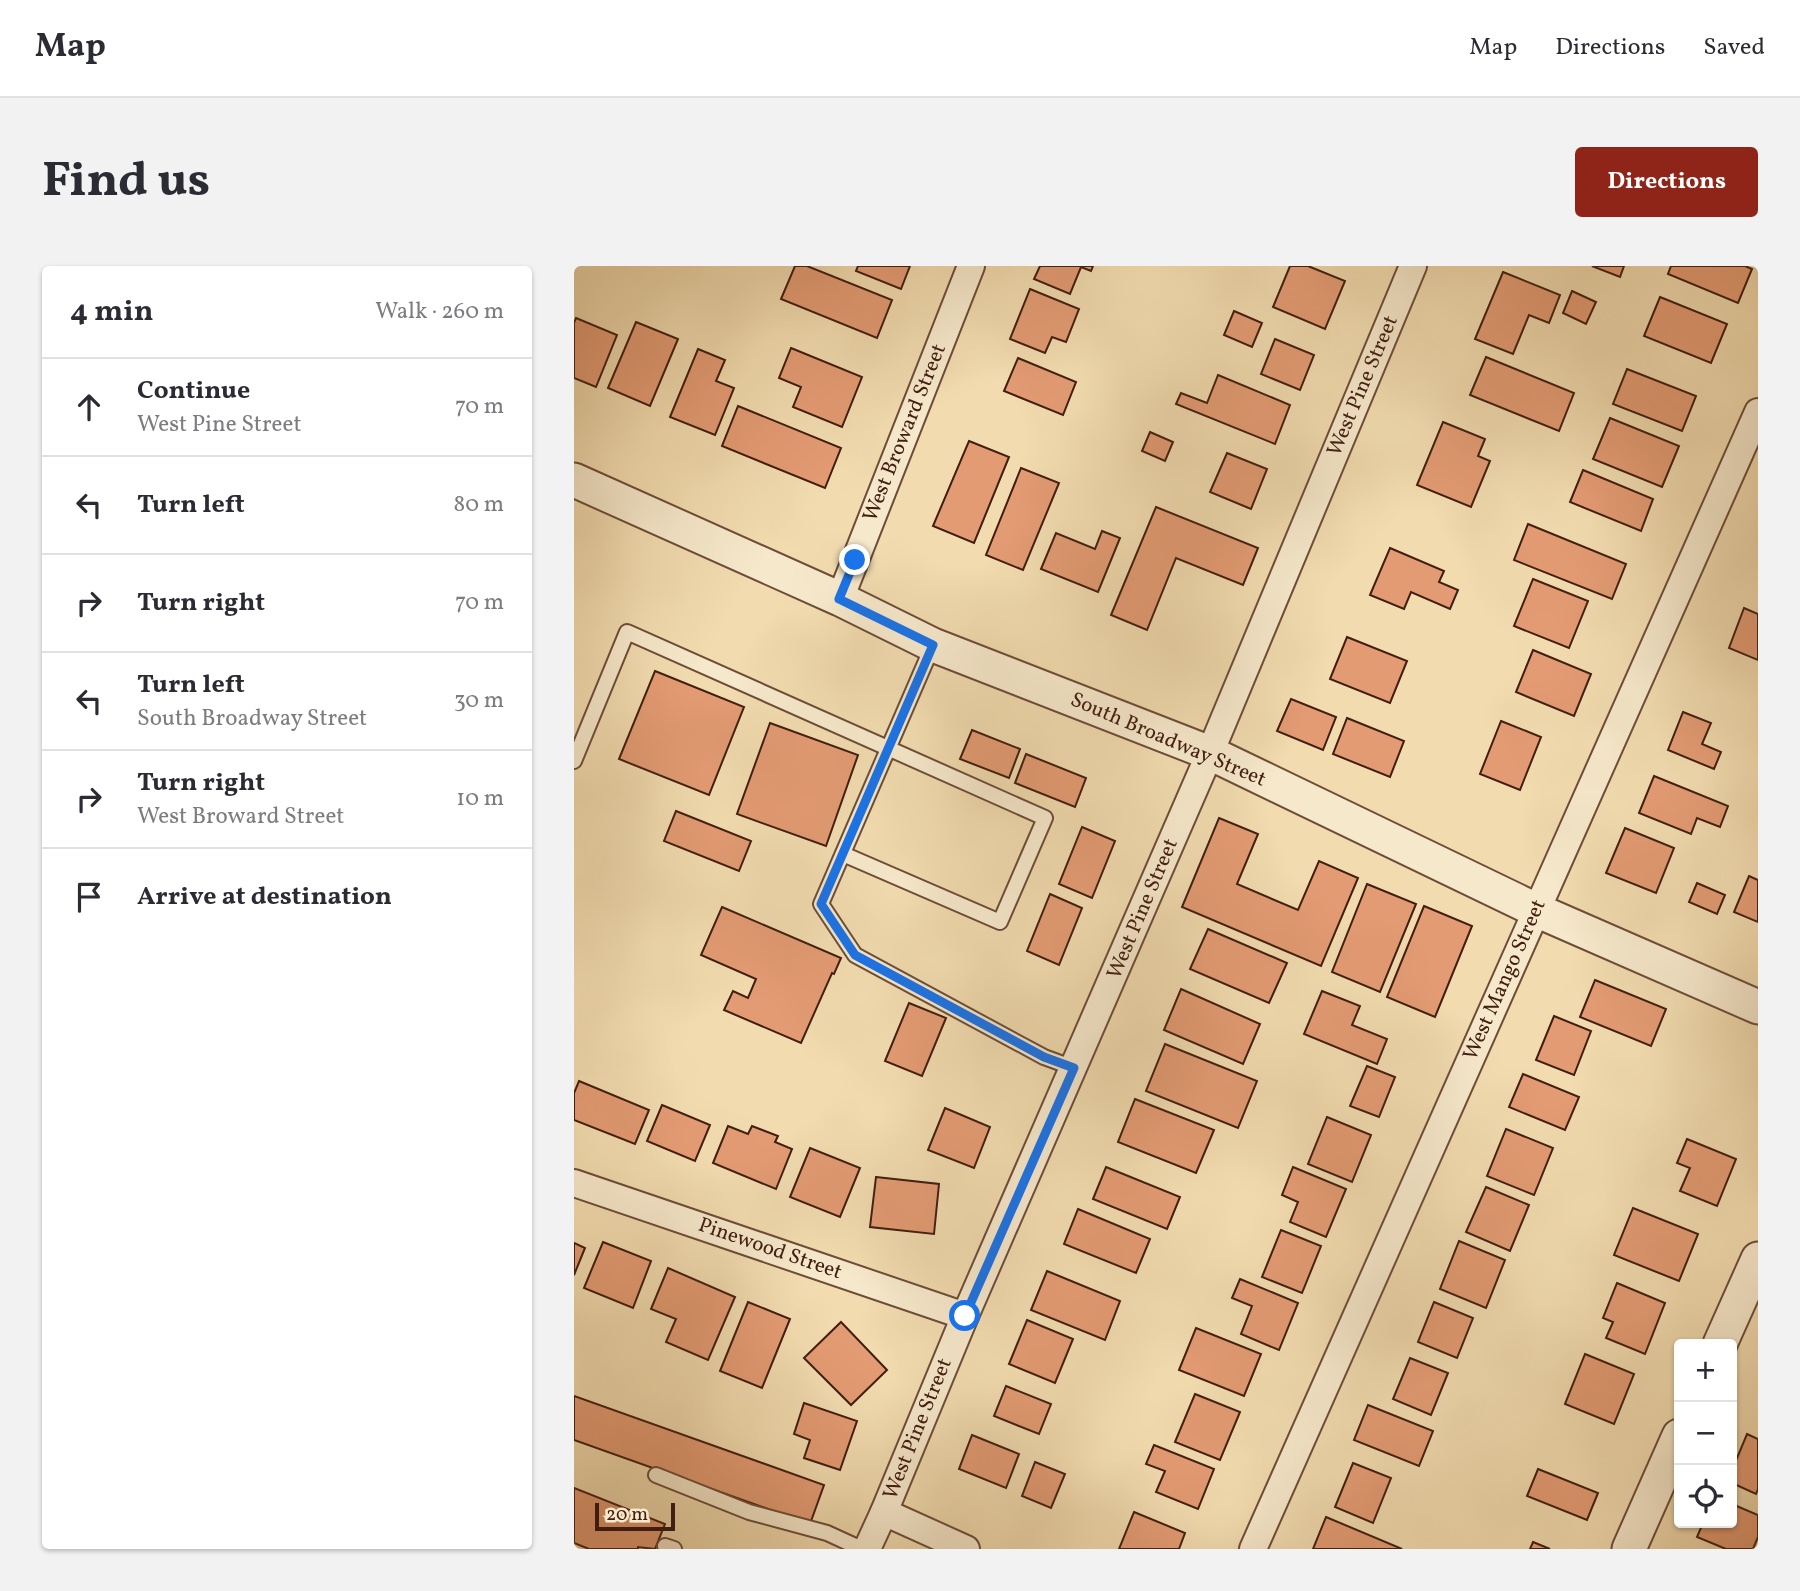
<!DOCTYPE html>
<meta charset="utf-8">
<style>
:root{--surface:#fff;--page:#f2f2f3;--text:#2b2b33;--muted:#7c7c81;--line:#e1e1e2;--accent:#8f2418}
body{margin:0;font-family:Vollkorn,serif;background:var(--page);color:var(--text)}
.controls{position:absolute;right:21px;bottom:21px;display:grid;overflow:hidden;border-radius:7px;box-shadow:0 2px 5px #0004}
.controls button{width:63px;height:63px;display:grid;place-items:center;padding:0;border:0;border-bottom:2px solid var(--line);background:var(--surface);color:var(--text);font:35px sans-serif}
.scale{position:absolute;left:21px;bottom:18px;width:80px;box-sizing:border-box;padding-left:7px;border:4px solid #411e11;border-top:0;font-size:19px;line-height:24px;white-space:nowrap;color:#411e11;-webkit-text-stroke:5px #f6e8cb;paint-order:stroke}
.stop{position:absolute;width:21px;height:21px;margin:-16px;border:5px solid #1a73e8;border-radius:50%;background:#fff}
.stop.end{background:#1a73e8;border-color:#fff;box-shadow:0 2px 7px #0008}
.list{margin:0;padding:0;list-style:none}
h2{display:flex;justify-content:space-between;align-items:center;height:91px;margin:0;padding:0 28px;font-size:30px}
h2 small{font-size:23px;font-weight:400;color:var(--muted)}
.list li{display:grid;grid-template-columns:46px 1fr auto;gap:21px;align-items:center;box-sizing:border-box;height:98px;padding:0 28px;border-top:2px solid var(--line)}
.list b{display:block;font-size:26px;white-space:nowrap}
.list p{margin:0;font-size:23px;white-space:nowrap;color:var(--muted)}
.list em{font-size:23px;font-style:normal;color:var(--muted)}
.icon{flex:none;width:38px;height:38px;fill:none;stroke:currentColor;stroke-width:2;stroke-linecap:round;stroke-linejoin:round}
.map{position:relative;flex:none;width:1184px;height:1283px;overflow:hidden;border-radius:7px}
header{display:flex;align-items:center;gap:42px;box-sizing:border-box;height:98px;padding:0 35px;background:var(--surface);border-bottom:2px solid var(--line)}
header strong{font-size:33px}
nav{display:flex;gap:38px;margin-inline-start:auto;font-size:24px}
.intro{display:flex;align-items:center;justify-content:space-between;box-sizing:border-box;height:168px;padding:0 42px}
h1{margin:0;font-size:49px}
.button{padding:18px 32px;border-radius:7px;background:var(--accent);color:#fff;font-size:24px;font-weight:700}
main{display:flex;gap:42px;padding:0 42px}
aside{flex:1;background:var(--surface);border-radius:7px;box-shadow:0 2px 5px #0004}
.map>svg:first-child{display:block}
.building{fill:#e39b73;stroke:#411e11;stroke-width:2}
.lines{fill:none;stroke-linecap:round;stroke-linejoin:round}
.service-casing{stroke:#6d4d38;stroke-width:18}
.minor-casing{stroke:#6d4d38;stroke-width:30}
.tertiary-casing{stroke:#6d4d38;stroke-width:37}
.service{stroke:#f6e8cb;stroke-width:14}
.minor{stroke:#f6e8cb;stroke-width:26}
.tertiary{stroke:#f6e8cb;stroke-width:33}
.route{stroke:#1a73e8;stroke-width:9}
.labels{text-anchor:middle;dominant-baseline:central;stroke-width:5;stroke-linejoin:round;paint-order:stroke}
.street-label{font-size:21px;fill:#411e11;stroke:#f6e8cb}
</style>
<header>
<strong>Map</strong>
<nav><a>Map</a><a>Directions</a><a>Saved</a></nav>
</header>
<div class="intro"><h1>Find us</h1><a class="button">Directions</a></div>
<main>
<aside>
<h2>4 min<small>Walk · 260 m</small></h2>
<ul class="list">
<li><svg class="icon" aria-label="ahead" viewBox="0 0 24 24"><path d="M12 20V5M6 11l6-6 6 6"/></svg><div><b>Continue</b><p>West Pine Street</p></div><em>70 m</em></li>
<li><svg class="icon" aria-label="left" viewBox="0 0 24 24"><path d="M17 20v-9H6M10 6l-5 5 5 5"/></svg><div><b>Turn left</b></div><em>80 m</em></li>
<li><svg class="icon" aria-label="right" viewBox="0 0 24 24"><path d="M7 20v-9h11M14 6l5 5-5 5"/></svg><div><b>Turn right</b></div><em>70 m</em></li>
<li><svg class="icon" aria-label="left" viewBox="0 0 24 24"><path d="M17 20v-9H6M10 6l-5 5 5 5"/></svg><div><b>Turn left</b><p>South Broadway Street</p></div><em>30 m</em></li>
<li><svg class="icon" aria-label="right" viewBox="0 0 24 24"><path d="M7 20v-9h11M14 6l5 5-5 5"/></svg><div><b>Turn right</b><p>West Broward Street</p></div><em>10 m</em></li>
<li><svg class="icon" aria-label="arrive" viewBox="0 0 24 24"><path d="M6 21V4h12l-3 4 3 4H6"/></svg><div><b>Arrive at destination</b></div></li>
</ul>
</aside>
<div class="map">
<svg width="1184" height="1283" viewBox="0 0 1184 1283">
<rect width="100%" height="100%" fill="#f1dbaf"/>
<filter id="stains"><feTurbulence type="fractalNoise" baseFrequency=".00286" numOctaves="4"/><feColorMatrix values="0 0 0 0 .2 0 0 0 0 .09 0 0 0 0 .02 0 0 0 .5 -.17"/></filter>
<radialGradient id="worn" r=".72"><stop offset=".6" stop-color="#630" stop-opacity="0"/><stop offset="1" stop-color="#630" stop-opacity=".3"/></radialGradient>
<g class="building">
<polygon points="221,0 233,0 318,34 303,72 207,33"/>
<polygon points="284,0 336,0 327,23 282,5"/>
<polygon points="466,0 519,0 517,5 507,1 496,28 460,13"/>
<polygon points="716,0 734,0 771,15 751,63 699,41"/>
<polygon points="1018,0 1050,0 1046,11"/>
<polygon points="1097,0 1171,0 1178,3 1164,37 1094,8"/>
<polygon points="929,6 986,29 975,57 955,49 939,88 901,73"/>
<polygon points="456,23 505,43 492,76 478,71 471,87 436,73"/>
<polygon points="998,25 1022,36 1012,58 989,47"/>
<polygon points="1086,31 1153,58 1137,97 1070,70"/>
<polygon points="660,45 688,57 678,81 650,69"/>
<polygon points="2,52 43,69 22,121 0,112 0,57"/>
<polygon points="62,56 104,73 76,140 34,122"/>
<polygon points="701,73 740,89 726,124 687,108"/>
<polygon points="217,82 288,111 268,161 219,141 227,121 205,112"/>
<polygon points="124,83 151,94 142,115 160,122 141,169 96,151"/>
<polygon points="912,91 1000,127 985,165 896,129"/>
<polygon points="444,92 502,116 489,149 430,125"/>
<polygon points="1053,103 1122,130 1108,165 1039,138"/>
<polygon points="644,109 716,139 701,178 602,138 607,127 633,137"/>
<polygon points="164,140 267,182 251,222 148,180"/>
<polygon points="1036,152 1105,180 1088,221 1019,193"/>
<polygon points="869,156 911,173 904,190 916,195 897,241 843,219"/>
<polygon points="576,166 599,176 591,195 568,185"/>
<polygon points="395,175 435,191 400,277 359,260"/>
<polygon points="653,187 693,203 677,243 636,226"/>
<polygon points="447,202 485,217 449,304 412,289"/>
<polygon points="1009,204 1079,233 1067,265 996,236"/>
<polygon points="582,241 684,282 669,319 602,292 573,364 537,349"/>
<polygon points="954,258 1052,298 1038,333 940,294"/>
<polygon points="528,265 546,272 524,326 467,303 482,267 521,283"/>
<polygon points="816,282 870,305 865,316 884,324 876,343 837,326 830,343 796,329"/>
<polygon points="959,313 1014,335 995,382 940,360"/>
<polygon points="1170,342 1184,348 1184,394 1155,382"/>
<polygon points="773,371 833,395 816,437 756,413"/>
<polygon points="959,384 1017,408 1000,450 942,426"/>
<polygon points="81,405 170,441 135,529 45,493"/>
<polygon points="717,433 762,451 749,484 703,465"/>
<polygon points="1109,446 1137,457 1128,478 1147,486 1140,503 1094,484"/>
<polygon points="773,452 830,475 816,511 759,488"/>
<polygon points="927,455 967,471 946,524 906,508"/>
<polygon points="196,457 284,489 252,580 163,548"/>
<polygon points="398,464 446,483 435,512 386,493"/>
<polygon points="452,488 512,512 501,541 441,517"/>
<polygon points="1080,510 1154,540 1146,561 1123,552 1117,568 1065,547"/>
<polygon points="102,545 177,575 165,605 90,575"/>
<polygon points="645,552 684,568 663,618 724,644 745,595 784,612 747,700 608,641"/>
<polygon points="508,561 541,575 518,632 485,618"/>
<polygon points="1051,562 1100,582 1082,627 1032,607"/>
<polygon points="1175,610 1184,614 1184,656 1160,646"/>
<polygon points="1123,617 1151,629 1143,648 1115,636"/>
<polygon points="793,618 842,638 806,726 758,706"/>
<polygon points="476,628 508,642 485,699 453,685"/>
<polygon points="850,640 898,660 861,751 813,731"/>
<polygon points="148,641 267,692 260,708 258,707 227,777 150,744 159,725 174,732 182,713 127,689"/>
<polygon points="634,663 713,697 695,737 616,703"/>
<polygon points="1021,714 1092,743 1077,780 1006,751"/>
<polygon points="607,723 686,758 669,798 590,764"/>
<polygon points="748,725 786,740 778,759 813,773 803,798 730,768"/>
<polygon points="335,737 372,752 348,810 311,795"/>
<polygon points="980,750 1017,765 1000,809 962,794"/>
<polygon points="591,778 683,815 664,862 572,825"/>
<polygon points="793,800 821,811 805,851 776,840"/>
<polygon points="949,808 1005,831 991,864 935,841"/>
<polygon points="5,815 75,844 61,878 0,854 0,827"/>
<polygon points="561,833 640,864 622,907 544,876"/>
<polygon points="88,839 136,859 121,895 73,875"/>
<polygon points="371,842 416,861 400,902 354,884"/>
<polygon points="753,851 797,869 778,916 734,898"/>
<polygon points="154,860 174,868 178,860 204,870 201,876 218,883 202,923 139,897"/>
<polygon points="932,863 979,882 960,929 913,910"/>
<polygon points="1113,873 1162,893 1143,940 1106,925 1116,902 1103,897"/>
<polygon points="236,882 286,902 266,951 216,931"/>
<polygon points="532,901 606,931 593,963 519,933"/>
<polygon points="719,901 772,923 752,971 716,956 724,936 708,929"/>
<polygon points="302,911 365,918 360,968 296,961"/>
<polygon points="912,921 955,939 936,985 892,966"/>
<polygon points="1059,942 1124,968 1105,1015 1040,989"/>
<polygon points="504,943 576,973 562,1007 490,978"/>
<polygon points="707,964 747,980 728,1027 688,1011"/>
<polygon points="885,975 931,994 912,1042 866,1023"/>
<polygon points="29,976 77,995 59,1042 10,1022"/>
<polygon points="0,977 11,982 0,1009"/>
<polygon points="94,1002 161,1031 134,1094 92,1076 102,1053 77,1043"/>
<polygon points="473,1005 546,1035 531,1074 457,1044"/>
<polygon points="666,1013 724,1037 705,1084 667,1068 678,1040 658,1032"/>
<polygon points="1043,1017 1091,1037 1071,1088 1032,1072 1039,1056 1029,1052"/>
<polygon points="174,1036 216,1053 188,1122 146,1105"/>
<polygon points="860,1036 899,1052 883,1092 844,1076"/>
<polygon points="453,1054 499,1073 481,1117 435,1098"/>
<polygon points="267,1056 313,1104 277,1139 230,1092"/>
<polygon points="622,1062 687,1088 670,1130 605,1104"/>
<polygon points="1011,1088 1060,1108 1040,1158 991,1138"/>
<polygon points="836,1092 874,1107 857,1149 819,1133"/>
<polygon points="432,1120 477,1138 465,1168 420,1150"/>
<polygon points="621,1128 666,1146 646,1194 601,1176"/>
<polygon points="0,1130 250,1219 236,1258 0,1174"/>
<polygon points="230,1137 283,1155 266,1204 230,1192 236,1174 220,1168"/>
<polygon points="794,1139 859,1165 845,1200 780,1174"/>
<polygon points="1173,1168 1184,1173 1184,1223 1182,1228 1158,1217 1158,1204"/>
<polygon points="398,1169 445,1188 432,1222 385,1203"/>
<polygon points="580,1179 640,1203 624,1243 582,1226 591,1205 572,1198"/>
<polygon points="461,1196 491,1208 477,1242 448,1230"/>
<polygon points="779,1197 817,1212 799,1257 761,1241"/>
<polygon points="964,1203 1024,1227 1013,1254 953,1230"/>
<polygon points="0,1222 91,1258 81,1283 64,1281 64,1283 15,1283 0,1277"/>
<polygon points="1158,1238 1184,1249 1184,1271 1179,1283 1152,1283 1123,1271 1129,1257 1158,1257"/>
<polygon points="560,1246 611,1267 605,1283 545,1283"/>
<polygon points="752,1251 828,1283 739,1283"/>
<polygon points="959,1276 976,1283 956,1283"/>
</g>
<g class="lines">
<defs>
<g id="service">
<polyline points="359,379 247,638 281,689 470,791 500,802"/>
<polyline points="0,495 53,366 471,552 426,656 269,588"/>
<polyline points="82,1209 175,1246 253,1267 288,1283"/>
<polyline points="91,1280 100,1283"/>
</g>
<g id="minor">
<polyline points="266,333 397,0"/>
<polyline points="0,917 391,1050"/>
<polyline points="310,1246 392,1283"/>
<polyline points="293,1283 310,1246 391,1050 636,487 839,0"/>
<polyline points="679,1283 1184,146"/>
</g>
<g id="tertiary">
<polyline points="0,214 266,333 359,379 636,487 962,644 1184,741"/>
<polyline points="1146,1078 1184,993"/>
<polyline points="1055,1283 1105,1170"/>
</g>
</defs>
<use href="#service" class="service-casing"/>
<use href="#minor" class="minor-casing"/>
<use href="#tertiary" class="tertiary-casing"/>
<use href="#service" class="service"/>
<use href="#minor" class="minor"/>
<use href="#tertiary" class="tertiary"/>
</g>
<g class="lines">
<polyline class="route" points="281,294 265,333 359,379 247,638 281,689 470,791 500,802 391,1050"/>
</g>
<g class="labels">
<g class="street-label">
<text transform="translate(789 120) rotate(-67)">West Pine Street</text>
<text transform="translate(331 167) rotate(-68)">West Broward Street</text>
<text transform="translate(594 474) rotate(23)">South Broadway Street</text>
<text transform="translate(569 643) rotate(-67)">West Pine Street</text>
<text transform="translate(931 714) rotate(-66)">West Mango Street</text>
<text transform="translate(196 983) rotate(19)">Pinewood Street</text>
<text transform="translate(344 1163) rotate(-68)">West Pine Street</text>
</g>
</g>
<rect width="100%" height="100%" filter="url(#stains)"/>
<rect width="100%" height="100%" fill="url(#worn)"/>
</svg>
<div class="controls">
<button>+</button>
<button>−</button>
<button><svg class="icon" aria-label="locate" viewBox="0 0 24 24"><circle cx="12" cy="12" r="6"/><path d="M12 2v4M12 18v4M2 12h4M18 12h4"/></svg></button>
</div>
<div class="scale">20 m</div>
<div class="stop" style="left:391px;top:1050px"></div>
<div class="stop end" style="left:281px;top:294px"></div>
</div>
</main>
